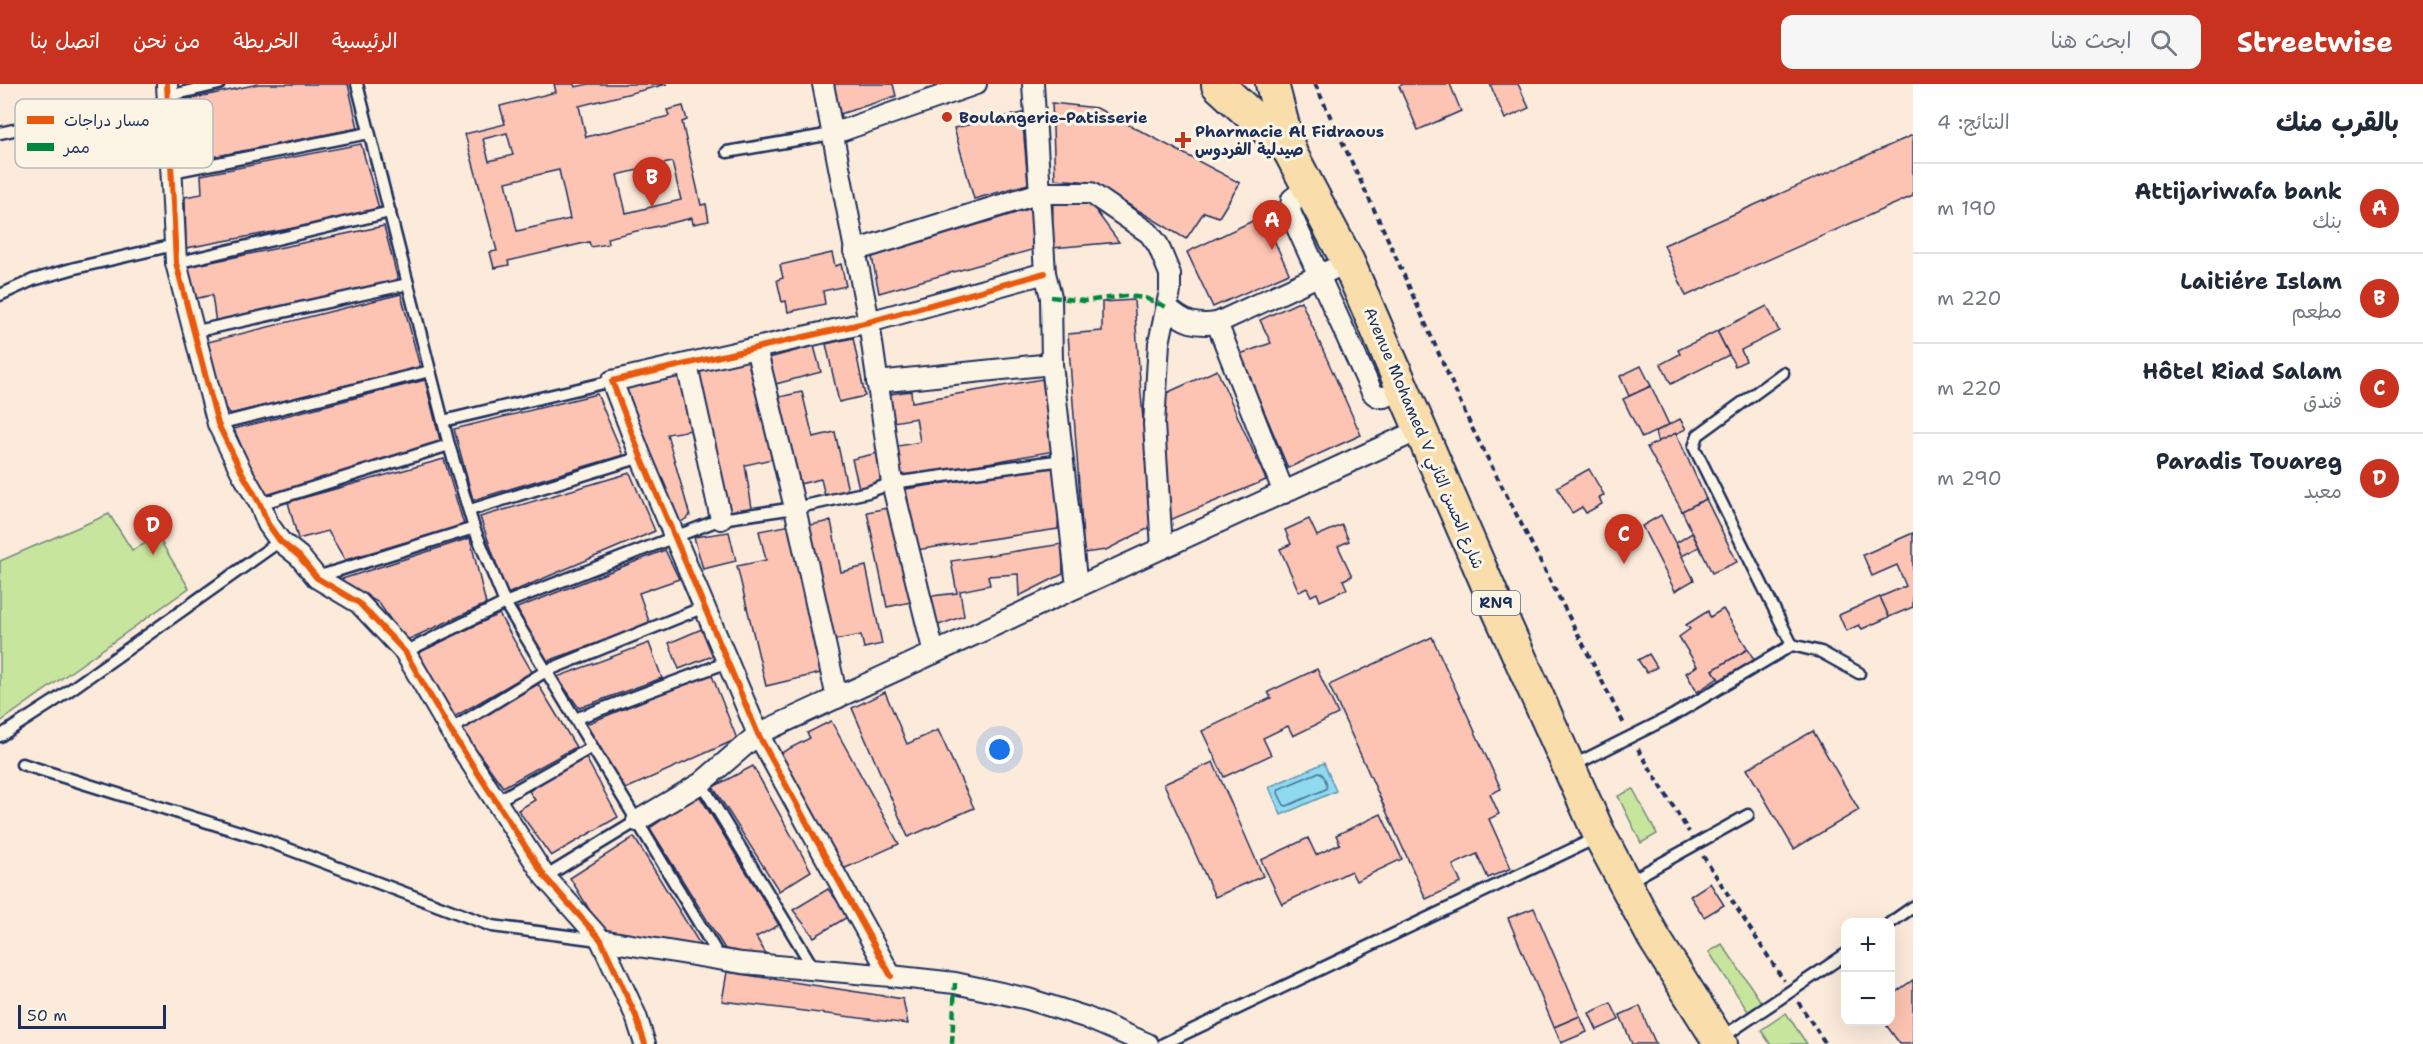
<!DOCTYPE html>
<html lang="ar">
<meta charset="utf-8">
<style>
:root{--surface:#fff;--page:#f6f6f7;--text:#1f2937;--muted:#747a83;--line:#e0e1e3;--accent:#c8321e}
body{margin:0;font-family:"Shantell Sans","Playpen Sans Arabic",sans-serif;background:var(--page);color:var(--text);direction:rtl}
.controls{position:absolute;right:18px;bottom:18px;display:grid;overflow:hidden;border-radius:12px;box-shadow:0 6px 24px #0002}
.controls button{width:54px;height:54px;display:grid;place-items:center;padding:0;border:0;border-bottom:2px solid var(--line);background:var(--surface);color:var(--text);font:30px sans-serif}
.scale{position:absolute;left:18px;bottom:15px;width:148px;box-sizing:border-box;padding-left:6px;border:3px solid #1b2f5e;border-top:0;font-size:16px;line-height:21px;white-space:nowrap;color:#1b2f5e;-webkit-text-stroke:4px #fcf5e5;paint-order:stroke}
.you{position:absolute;left:1000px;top:666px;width:21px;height:21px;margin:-15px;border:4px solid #fff;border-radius:50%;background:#1a73e8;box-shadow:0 0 0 9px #1a73e833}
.badge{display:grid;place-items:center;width:39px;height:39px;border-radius:50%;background:var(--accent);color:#fff;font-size:20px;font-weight:700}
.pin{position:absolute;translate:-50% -50px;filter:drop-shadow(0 2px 3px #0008)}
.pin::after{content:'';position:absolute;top:32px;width:21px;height:18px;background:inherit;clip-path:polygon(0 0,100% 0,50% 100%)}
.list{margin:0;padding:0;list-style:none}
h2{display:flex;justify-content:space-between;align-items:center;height:78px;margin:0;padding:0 24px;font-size:26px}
h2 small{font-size:20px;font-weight:400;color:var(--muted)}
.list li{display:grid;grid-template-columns:39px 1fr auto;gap:18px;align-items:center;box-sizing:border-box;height:90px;padding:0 24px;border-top:2px solid var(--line)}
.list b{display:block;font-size:22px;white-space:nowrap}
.list p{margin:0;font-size:20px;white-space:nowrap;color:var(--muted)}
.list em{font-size:20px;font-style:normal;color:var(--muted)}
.icon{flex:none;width:33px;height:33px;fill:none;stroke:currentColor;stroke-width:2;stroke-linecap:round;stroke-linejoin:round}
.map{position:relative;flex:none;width:1913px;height:960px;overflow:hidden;direction:ltr}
header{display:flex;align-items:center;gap:36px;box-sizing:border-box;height:84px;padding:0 30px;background:var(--accent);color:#fff}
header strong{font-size:28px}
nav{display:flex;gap:33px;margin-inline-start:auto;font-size:21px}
.search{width:420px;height:54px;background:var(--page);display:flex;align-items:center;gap:15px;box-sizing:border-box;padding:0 21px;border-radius:12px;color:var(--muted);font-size:22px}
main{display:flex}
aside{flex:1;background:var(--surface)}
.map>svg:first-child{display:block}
.green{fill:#c8e59d;stroke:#728a7e;stroke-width:1.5}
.water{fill:#8fdaef;stroke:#6196b5;stroke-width:1.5}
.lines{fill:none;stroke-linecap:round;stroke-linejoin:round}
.shore{stroke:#497398;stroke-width:1.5}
.building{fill:#fdc3b3;stroke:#1b2f5e;stroke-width:1.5;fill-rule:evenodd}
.service-casing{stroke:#1b2f5e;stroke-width:15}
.minor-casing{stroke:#1b2f5e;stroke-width:24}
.primary-casing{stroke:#1b2f5e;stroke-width:36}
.path{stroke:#1b2f5e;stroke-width:4;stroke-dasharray:6 4.5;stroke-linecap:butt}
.service{stroke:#fcf5e5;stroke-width:10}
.minor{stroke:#fcf5e5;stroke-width:20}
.primary{stroke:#f9ddab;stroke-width:32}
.quiet{stroke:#00873e;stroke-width:4.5;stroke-dasharray:9 4.5;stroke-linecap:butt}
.cycleway-casing{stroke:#fcf5e5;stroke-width:10}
.cycleway{stroke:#e8590c;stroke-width:6}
.poi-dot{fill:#c8321e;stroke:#fcf5e5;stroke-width:2}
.labels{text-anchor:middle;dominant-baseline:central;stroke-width:6;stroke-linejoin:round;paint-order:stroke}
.shield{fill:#fcf5e5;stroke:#5e6a86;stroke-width:1.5}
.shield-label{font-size:15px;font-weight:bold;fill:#1b2f5e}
.poi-label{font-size:16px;font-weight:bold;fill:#1b2f5e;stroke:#fcf5e5;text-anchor:start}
.street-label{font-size:16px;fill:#1b2f5e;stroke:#fcf5e5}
.key{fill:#fcf5e5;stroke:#b8babc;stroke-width:1.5}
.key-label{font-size:16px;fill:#1b2f5e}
</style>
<header>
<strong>Streetwise</strong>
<div class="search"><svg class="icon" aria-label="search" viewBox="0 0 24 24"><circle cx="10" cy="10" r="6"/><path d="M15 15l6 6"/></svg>ابحث هنا</div>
<nav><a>الرئيسية</a><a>الخريطة</a><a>من نحن</a><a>اتصل بنا</a></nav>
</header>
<main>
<aside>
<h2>بالقرب منك<small>النتائج: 4</small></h2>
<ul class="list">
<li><span class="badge">A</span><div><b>Attijariwafa bank</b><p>بنك</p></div><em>190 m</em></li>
<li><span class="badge">B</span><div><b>Laitiére Islam</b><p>مطعم</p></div><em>220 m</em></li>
<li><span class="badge">C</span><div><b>Hôtel Riad Salam</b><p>فندق</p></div><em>220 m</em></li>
<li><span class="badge">D</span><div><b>Paradis Touareg</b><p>معبد</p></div><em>290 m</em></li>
</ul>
</aside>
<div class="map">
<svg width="1913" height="960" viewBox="0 0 1913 960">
<rect width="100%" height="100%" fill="#fcebdb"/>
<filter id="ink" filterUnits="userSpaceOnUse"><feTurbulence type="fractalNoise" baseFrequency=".0167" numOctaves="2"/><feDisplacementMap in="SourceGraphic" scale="12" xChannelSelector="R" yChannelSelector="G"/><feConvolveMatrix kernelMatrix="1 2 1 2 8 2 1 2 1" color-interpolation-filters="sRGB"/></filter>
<g filter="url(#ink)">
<g class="green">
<polygon points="109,430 132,466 158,453 189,504 0,638 0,477"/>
<polygon points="1633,705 1657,750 1641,759 1618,712"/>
<polygon points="1722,860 1764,922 1751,932 1709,868"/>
<polygon points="1786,929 1807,960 1770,960 1761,946"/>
</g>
<polygon class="water" points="1324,679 1336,707 1281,731 1269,703"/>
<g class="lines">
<path class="shore" d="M1319,688C1324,690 1328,700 1326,705L1287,722L1284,721L1278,709L1279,705Z"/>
</g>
<g class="building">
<polygon points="258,0 348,0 358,44 182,79 181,17"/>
<path d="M554,0H574L575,3L589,0H667L579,22L586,53L669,32L667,26L683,22L687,36L682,38L701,121L706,120L709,137L693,140L692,134L607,154L608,160L591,163L589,158L508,177L509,181L494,184L490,168L497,167L465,50L505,40L500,22L556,8ZM507,49L513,71L489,77L483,55ZM672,78L681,116L626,129L617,91ZM559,86L570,135L517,147L506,98Z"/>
<polygon points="830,0 893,0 896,12 837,31"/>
<polygon points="1403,0 1450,0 1461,27 1418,46 1399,2"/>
<polygon points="1490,0 1518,0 1529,24 1505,35"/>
<polygon points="1052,19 1097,24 1240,99 1219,133 1204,128 1186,155 1091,98 1055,95"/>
<polygon points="1022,29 1028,100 974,115 954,44"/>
<polygon points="1913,51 1913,112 1686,212 1664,161"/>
<polygon points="361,60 380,128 186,164 185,113 202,110 201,91"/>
<polygon points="1053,115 1088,116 1119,158 1052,164"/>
<polygon points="1032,124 1035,165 879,209 872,173"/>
<polygon points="1263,132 1289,189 1213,223 1187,168"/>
<polygon points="384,142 398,196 216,240 212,211 194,215 187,183"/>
<polygon points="832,169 835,182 841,180 846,202 823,207 825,220 788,228 786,217 782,218 777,196 783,194 780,181"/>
<polygon points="401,210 420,283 230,330 218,315 204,259"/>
<polygon points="1134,216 1151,443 1106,466 1084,469 1068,250 1102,247 1102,218"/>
<polygon points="1301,217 1361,351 1288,384 1240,270 1271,259 1260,236"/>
<polygon points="1767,222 1779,247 1741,266 1746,277 1735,282 1717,247"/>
<polygon points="1717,247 1729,271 1671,300 1661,280 1680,270 1678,266"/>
<polygon points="853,254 865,312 839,318 826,260"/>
<polygon points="814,262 821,288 772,301 765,275"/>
<polygon points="752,274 772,375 745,381 752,424 724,429 694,287"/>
<polygon points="1641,282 1651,302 1629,312 1620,292"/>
<polygon points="1217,286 1266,396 1170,436 1162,311"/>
<polygon points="681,291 692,346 667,350 690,432 678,440 640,365 626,302"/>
<polygon points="1042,295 1054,367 898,395 893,363 920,358 916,334 888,339 883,311 911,307 912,318"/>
<polygon points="425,296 441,360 263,413 234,345"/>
<polygon points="1651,302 1669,341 1642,354 1623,315"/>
<polygon points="802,308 813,353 835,348 848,407 825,412 821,395 795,401 775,314"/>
<polygon points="597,310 623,371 473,416 454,345"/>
<polygon points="1680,335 1686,345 1658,358 1655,348"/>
<polygon points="1676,349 1706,415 1682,427 1647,363"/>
<polygon points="878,369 884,399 859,404 852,375"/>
<polygon points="444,375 464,441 345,476 328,447 298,455 288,418"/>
<polygon points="1052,382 1060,394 1058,445 916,466 906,405"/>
<polygon points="1589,385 1604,411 1599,413 1602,420 1586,429 1582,423 1572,429 1557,403"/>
<polygon points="630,389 655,447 507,510 480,433"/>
<polygon points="1706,415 1737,478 1712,489 1682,427"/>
<polygon points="892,423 911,518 887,523 867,428"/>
<polygon points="1661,431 1694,496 1675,507 1642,442"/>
<polygon points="1309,435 1317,452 1342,441 1349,457 1338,462 1352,492 1343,496 1347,505 1320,517 1317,509 1311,512 1307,504 1299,508 1280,465 1291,460 1285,446"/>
<polygon points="831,437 841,488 866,482 882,560 864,564 861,551 830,557 805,442"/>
<polygon points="791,441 821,589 766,602 737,482 766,476 759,447"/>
<polygon points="729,448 736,477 703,485 694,453"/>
<polygon points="1692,449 1699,463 1682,472 1676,459"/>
<polygon points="1913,449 1913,523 1889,533 1880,513 1906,502 1897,481 1872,492 1863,471"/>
<polygon points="470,454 486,520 405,557 379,519 339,496"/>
<polygon points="1062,460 1063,490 1019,512 1018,490 988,492 990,501 960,507 964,532 936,542 932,512 957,509 951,477"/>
<polygon points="665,466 679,495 639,509 650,540 542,579 517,524"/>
<polygon points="1880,513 1889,533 1862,545 1859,541 1846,547 1839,531"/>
<polygon points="1723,525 1748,565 1713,586 1718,594 1697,608 1686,589 1697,582 1679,553 1690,545 1686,541 1708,527 1710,533"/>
<polygon points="499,530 532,588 454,633 416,570"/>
<polygon points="704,544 715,571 679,585 669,559"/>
<polygon points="1432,553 1501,705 1490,710 1499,730 1489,735 1511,784 1488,794 1477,770 1453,781 1461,799 1426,815 1329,601"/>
<polygon points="649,559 662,594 579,624 557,593"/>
<polygon points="1748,565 1754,576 1720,597 1713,586"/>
<polygon points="1649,570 1657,583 1647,589 1638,576"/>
<polygon points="1317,585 1338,630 1293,652 1288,642 1263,654 1271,671 1224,693 1202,647 1271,614 1268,608"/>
<polygon points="711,589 737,655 621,707 584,641"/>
<polygon points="538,600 576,663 503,703 461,645"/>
<polygon points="885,608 907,660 938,646 974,724 908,753 852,624"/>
<polygon points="831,637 899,760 841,786 779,670 810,654 807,649"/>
<polygon points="1813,647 1859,726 1794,765 1747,685"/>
<polygon points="585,672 618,733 551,772 518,726 535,716 529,707"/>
<polygon points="1213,678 1263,792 1215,813 1164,700"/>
<polygon points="753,682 811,787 779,807 713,703"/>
<polygon points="699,711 779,841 756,853 768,873 725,865 650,744"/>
<polygon points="1381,730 1402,775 1356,797 1351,787 1282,820 1261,776 1308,754 1316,771 1340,760 1336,751"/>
<polygon points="634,753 701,862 604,850 570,794"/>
<polygon points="1710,799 1724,821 1704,833 1690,812"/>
<polygon points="828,805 849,832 814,853 793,826"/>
<polygon points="1534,824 1580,932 1554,943 1508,834"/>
<polygon points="727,888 903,915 908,940 722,917"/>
<polygon points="1913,896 1913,960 1900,960 1884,938 1890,938 1890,912"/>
<polygon points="1611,919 1619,936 1597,946 1589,929"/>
<polygon points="1640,922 1645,936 1656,960 1632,960 1620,931"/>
<polygon points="1580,932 1587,948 1561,959 1554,943"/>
</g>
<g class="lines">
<defs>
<g id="service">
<polyline points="357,0 449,361 474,444 505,519 720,874"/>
<polyline points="168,12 219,0"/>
<polyline points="0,49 94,28"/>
<polyline points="727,68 832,50"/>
<polyline points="172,88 369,49"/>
<polyline points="176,179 390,128"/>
<polyline points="0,211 33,196 75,184 174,161"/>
<polyline points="193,248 408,200"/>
<polyline points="443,337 612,297"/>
<polyline points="218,340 430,287"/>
<polyline points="260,420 449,361"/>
<polyline points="470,426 641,373"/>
<polyline points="317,493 474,444"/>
<polyline points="1792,561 1821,568 1859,589"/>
<polyline points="405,568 505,519 721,435 795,424 868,408 892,399 1063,376"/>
<polyline points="575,635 728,578"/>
<polyline points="450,646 546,587 704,523"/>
<polyline points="0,652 53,618 280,457"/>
<polyline points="22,680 262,755 492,842 599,856"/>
<polyline points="1572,682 1672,632 1792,561 1694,363 1698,351 1783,289"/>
<polyline points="701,699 814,885"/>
<polyline points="497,717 592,663"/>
<polyline points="545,793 637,737"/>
<polyline points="1628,798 1748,731"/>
<polyline points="1890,839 1913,823"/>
<polyline points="1721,954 1846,870"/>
<polyline points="1163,960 1596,754"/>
</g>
<g id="minor">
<polyline points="167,0 176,179 218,340 241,387 260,420 268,440 280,457 299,472 317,494 359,519 405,568 450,646 545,793 601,856 636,932 645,960"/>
<polyline points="823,0 869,238 892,399 934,569"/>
<polyline points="1033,0 1045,189 1051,213 1052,280 1077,503"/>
<polyline points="832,50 976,0"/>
<path d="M1309,102L1292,115L1290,128L1372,308C1382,319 1392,310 1403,303"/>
<polyline points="854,167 1040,109 1091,109 1149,149 1158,161 1170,190 1170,207 1159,259 1154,340 1162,464"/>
<path d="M1167,223C1184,239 1196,242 1217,239L1348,178"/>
<polyline points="1217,239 1284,409"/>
<polyline points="756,264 795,424 837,614"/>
<polyline points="687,281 721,435"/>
<polyline points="877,298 1052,280"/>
<polyline points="637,737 701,699 758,650 1421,345"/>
<polyline points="601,856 742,879 891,892 955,899 1028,915 1085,933 1148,960"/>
<polyline points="891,892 758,650 641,373 612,297 869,238 1045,189"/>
</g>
<g id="primary">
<polyline points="1272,0 1290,68 1348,178 1498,525 1600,752 1654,854 1721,960"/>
<polyline points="1218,1 1290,67"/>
</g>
</defs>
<use href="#service" class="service-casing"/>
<use href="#minor" class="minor-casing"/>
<use href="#primary" class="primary-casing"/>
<g class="path">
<polyline points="1315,0 1386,151 1471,342 1624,640"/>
<polyline points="1638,665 1689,748"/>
<polyline points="1703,772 1784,897"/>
<polyline points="1798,918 1826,960"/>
</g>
<use href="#service" class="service"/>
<use href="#minor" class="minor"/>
<use href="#primary" class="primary"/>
<g class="quiet">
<polyline points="1051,213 1084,217 1126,212 1145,214 1167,223"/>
<polyline points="952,960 955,899"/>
</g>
<defs>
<g id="cycleway">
<polyline points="167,0 176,179 218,340 241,387 260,420 268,440 280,457 299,472 317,494 359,519 405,568 450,646 545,793 601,856 636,932 645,960"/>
<polyline points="891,892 758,650 641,373 612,297 869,238 1045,189"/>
</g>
</defs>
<use href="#cycleway" class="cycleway-casing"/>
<use href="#cycleway" class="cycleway"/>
</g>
</g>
<g class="poi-dot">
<circle cx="947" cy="33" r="6"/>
<path d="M1180 47h6v6h6v6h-6v6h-6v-6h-6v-6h6z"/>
</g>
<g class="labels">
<rect class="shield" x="1472" y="507" width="48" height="24" rx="4.5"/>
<g class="shield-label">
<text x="1496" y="519">RN9</text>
</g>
<g class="poi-label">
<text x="959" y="33">Boulangerie-Patisserie</text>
<text x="1195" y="47">Pharmacie Al Fidraous<tspan x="1195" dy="18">صيدلية الفردوس</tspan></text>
</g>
<g class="street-label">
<text transform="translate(1424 354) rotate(67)">Avenue Mohamed V شارع الحسن الثاني</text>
</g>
</g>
<rect x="15" y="15" width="198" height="69" rx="9" class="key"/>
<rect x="27" y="32" width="27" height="8" fill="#e8590c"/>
<rect x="27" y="59" width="27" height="8" fill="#00873e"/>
<g class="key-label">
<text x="64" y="42">مسار دراجات</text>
<text x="64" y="69">ممر</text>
</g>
</svg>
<div class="controls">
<button>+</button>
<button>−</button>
</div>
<div class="scale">50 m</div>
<div class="you"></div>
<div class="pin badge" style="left:1272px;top:166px">A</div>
<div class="pin badge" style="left:652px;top:123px">B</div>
<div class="pin badge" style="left:1624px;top:480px">C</div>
<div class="pin badge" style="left:153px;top:471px">D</div>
</div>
</main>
